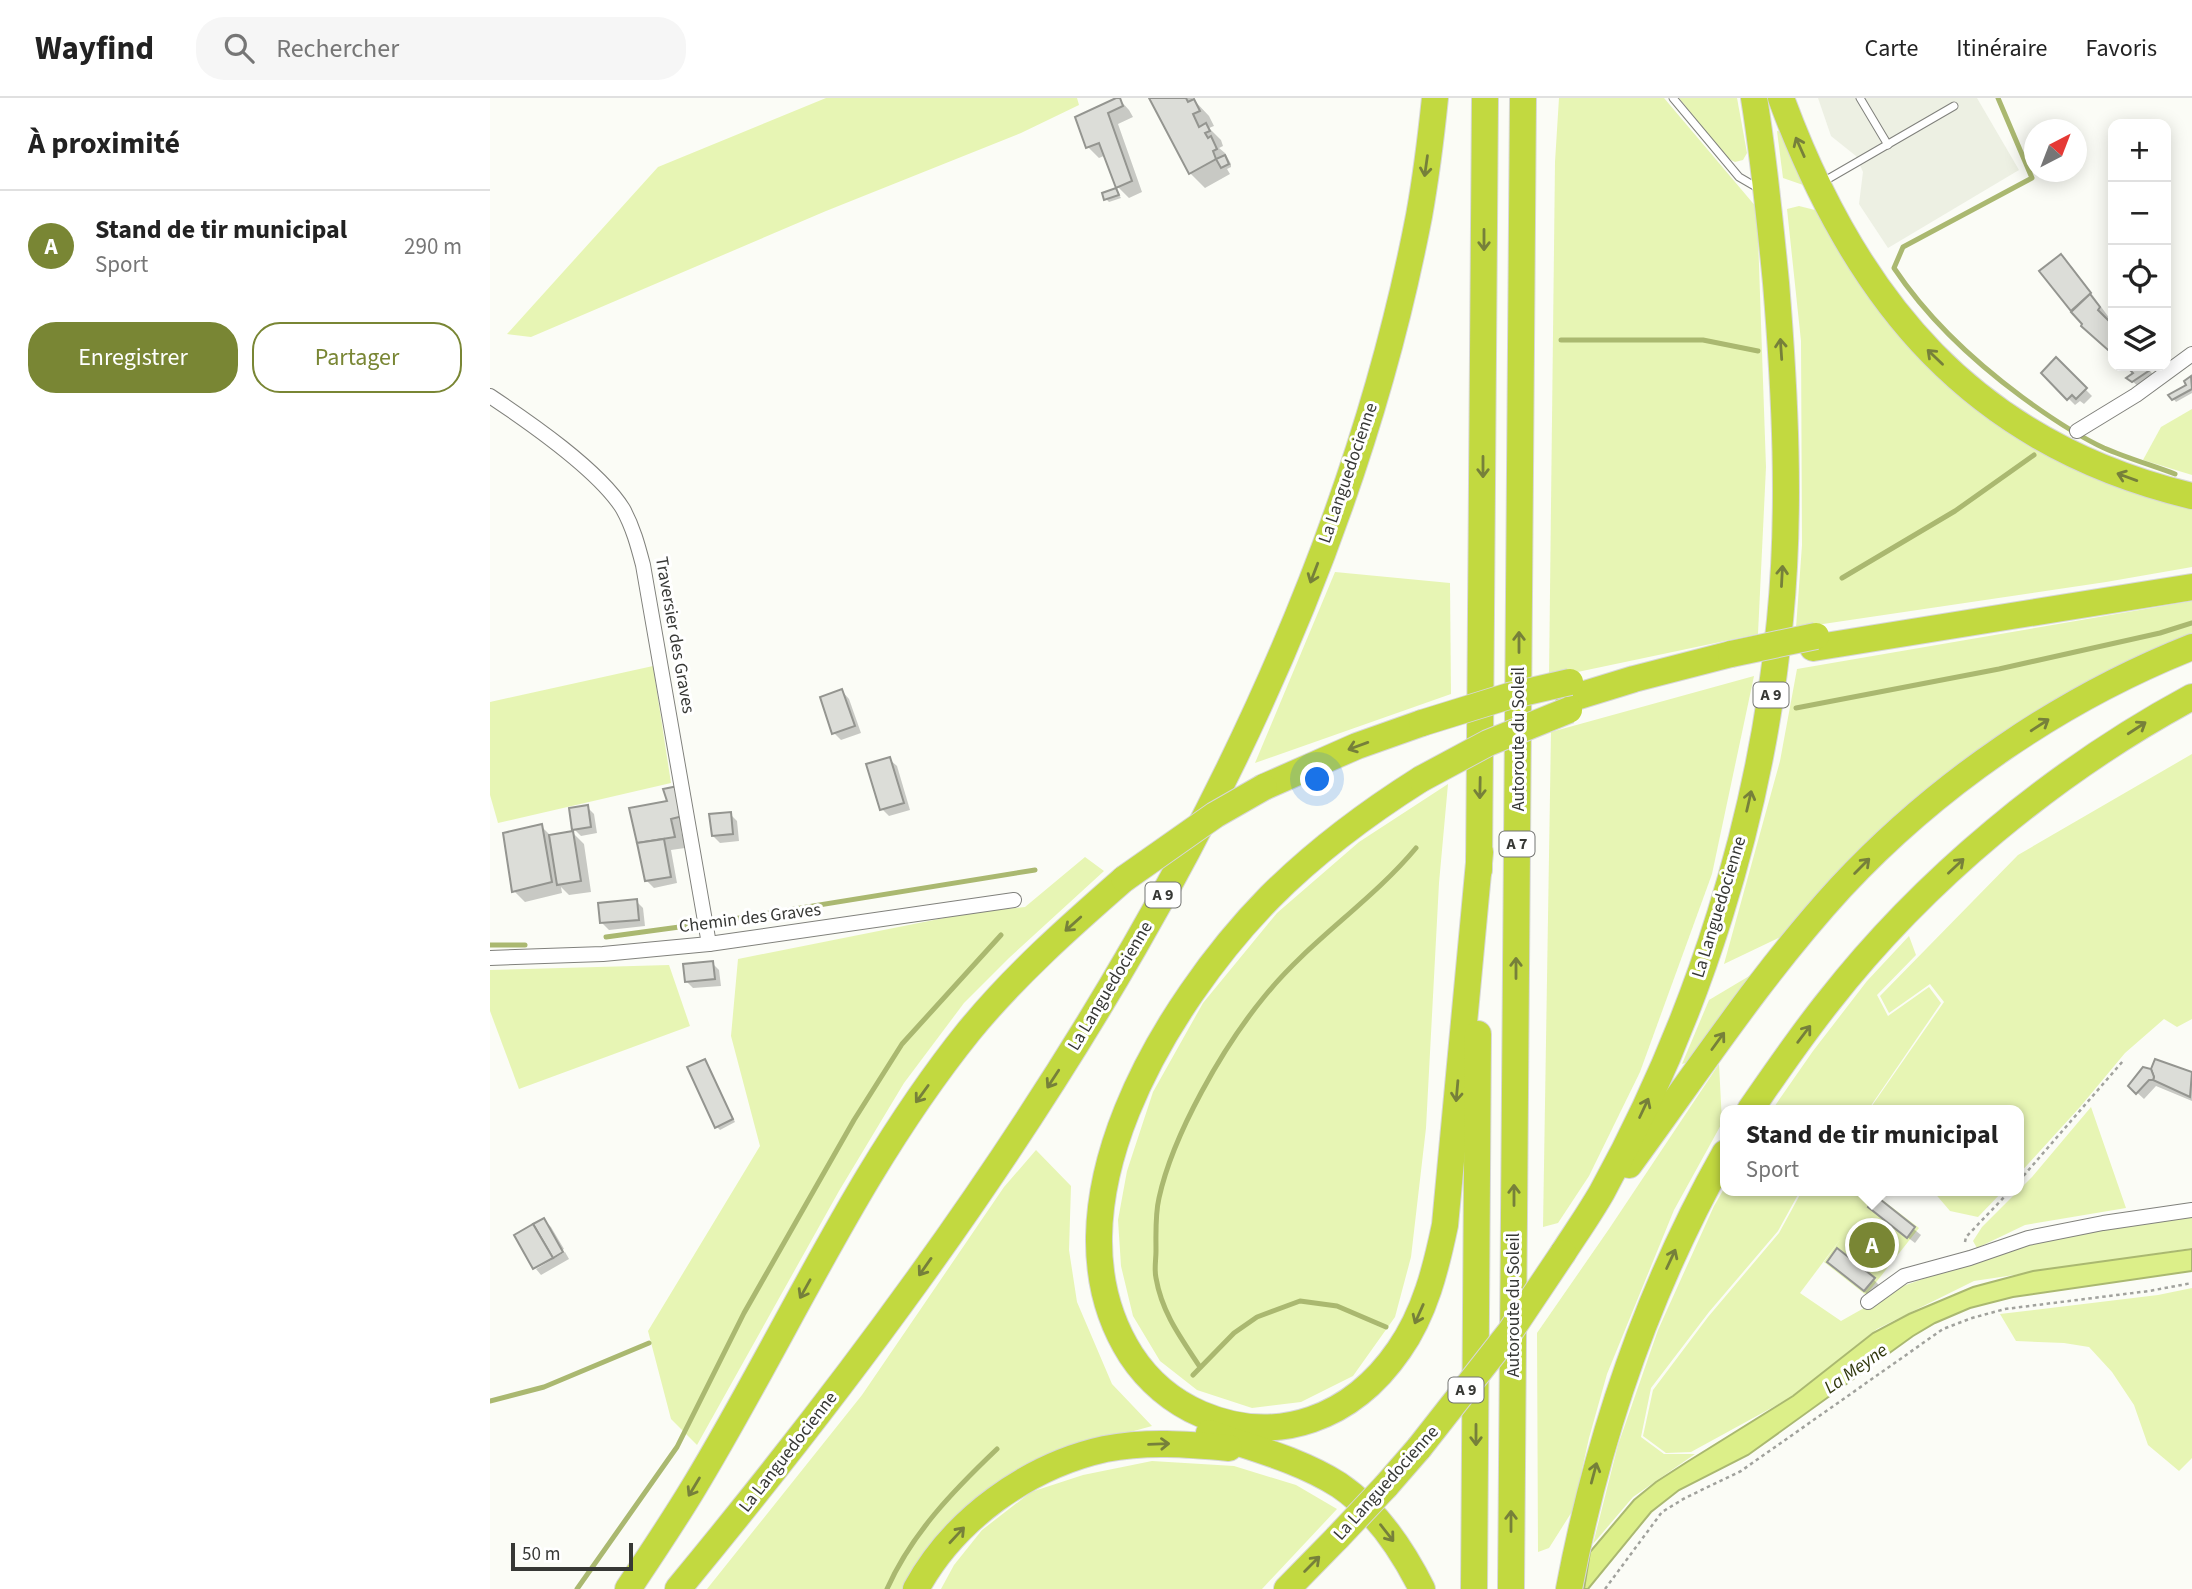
<!DOCTYPE html>
<html lang="fr">
<meta charset="utf-8">
<style>
:root{--surface:#fff;--page:#f6f6f6;--text:#222;--muted:#767676;--line:#e0e0e0;--accent:#798634}
body{margin:0;font-family:"Source Sans 3",sans-serif;background:var(--page);color:var(--text)}
.controls{position:absolute;right:21px;top:21px;display:grid;overflow:hidden;border-radius:14px;box-shadow:0 4px 18px #0003}
.controls button{width:63px;height:63px;display:grid;place-items:center;padding:0;border:0;border-bottom:2px solid var(--line);background:var(--surface);color:var(--text);font:35px sans-serif}
.compass{position:absolute;left:1534px;top:21px;width:63px;height:63px;border-radius:50%;background:var(--surface);box-shadow:0 4px 18px #0003;rotate:42deg}
.scale{position:absolute;left:21px;bottom:18px;width:122px;box-sizing:border-box;padding-left:7px;border:4px solid #373835;border-top:0;font-size:19px;line-height:24px;white-space:nowrap;color:#373835;-webkit-text-stroke:5px #fff;paint-order:stroke}
.you{position:absolute;left:828px;top:682px;width:24px;height:24px;margin:-18px;border:5px solid #fff;border-radius:50%;background:#1a73e8;box-shadow:0 0 0 10px #1a73e833}
.badge{display:grid;place-items:center;width:46px;height:46px;border-radius:50%;background:var(--accent);color:#fff;font-size:23px;font-weight:700}
.pin{position:absolute;translate:-50% -50%;border:4px solid #fff;box-shadow:0 2px 7px #0006}
.popup{position:absolute;left:1230px;top:1007px;width:304px;height:91px;box-sizing:border-box;display:grid;place-content:center;border-radius:14px;background:var(--surface);filter:drop-shadow(0 2px 5px #0005);font-size:23px;white-space:nowrap;color:var(--muted)}
.popup b{font-size:26px;color:var(--text)}
.popup::after{content:'';position:absolute;left:50%;top:100%;margin-left:-14px;border:14px solid transparent;border-top-color:var(--surface)}
.list{margin:0;padding:0;list-style:none}
h2{display:flex;justify-content:space-between;align-items:center;height:91px;margin:0;padding:0 28px;font-size:30px}
h2 small{font-size:23px;font-weight:400;color:var(--muted)}
.list li{display:grid;grid-template-columns:46px 1fr auto;gap:21px;align-items:center;box-sizing:border-box;height:112px;padding:0 28px;border-top:2px solid var(--line)}
.list b{display:block;font-size:26px;white-space:nowrap}
.list p{margin:0;font-size:23px;white-space:nowrap;color:var(--muted)}
.list em{font-size:23px;font-style:normal;color:var(--muted)}
.actions{display:flex;gap:14px;padding:21px 28px}
.actions a{flex:1;padding:16px 0;border:2px solid var(--accent);border-radius:28px;text-align:center;font-size:24px;color:var(--accent)}
.actions .main{background:var(--accent);color:#fff}
.icon{flex:none;width:38px;height:38px;fill:none;stroke:currentColor;stroke-width:2;stroke-linecap:round;stroke-linejoin:round}
.map{position:relative;flex:none;width:1702px;height:1491px;overflow:hidden}
header{display:flex;align-items:center;gap:42px;box-sizing:border-box;height:98px;padding:0 35px;background:var(--surface);border-bottom:2px solid var(--line)}
header strong{font-size:33px}
nav{display:flex;gap:38px;margin-inline-start:auto;font-size:24px}
.search{width:490px;height:63px;background:var(--page);display:flex;align-items:center;gap:18px;box-sizing:border-box;padding:0 24px;border-radius:28px;color:var(--muted);font-size:26px}
main{display:flex}
aside{flex:1;background:var(--surface)}
.map>svg:first-child{display:block}
.built{fill:#edf0e3}
.green{fill:#e7f5b4}
.water{fill:#dcef89;stroke:#aab870;stroke-width:2}
.shadow{fill:#0003}
.lines{fill:none;stroke-linecap:round;stroke-linejoin:round}
.stream{stroke:#aab870;stroke-width:5}
.building{fill:#dcddd8;stroke:#949590;stroke-width:2}
.service-casing{stroke:#80817c;stroke-width:9}
.minor-casing{stroke:#80817c;stroke-width:16}
.motorway-casing{stroke:#d7d7d7;stroke-width:28}
.path{stroke:#a1a29d;stroke-width:2.5;stroke-dasharray:3.5 3.5;stroke-linecap:butt}
.service{stroke:#fff;stroke-width:7}
.minor{stroke:#fff;stroke-width:14}
.motorway{stroke:#c2d940;stroke-width:26}
.motorway-bridge-casing{stroke:#d7d7d7;stroke-width:28;stroke-linecap:butt}
.motorway-bridge{stroke:#c2d940;stroke-width:26}
.oneway{stroke:#76803a}
.labels{text-anchor:middle;dominant-baseline:central;stroke-width:6;stroke-linejoin:round;paint-order:stroke}
.shield{fill:#fff;stroke:#737472;stroke-width:2}
.shield-label{font-size:16px;font-weight:bold;fill:#373835}
.street-label{font-size:18px;fill:#373835;stroke:#fff}
.water-label{font-size:19px;font-style:italic;fill:#31380d;stroke:#fff}
</style>
<header>
<strong>Wayfind</strong>
<div class="search"><svg class="icon" aria-label="search" viewBox="0 0 24 24"><circle cx="10" cy="10" r="6"/><path d="M15 15l6 6"/></svg>Rechercher</div>
<nav><a>Carte</a><a>Itinéraire</a><a>Favoris</a></nav>
</header>
<main>
<aside>
<h2>À proximité<small></small></h2>
<ul class="list">
<li><span class="badge">A</span><div><b>Stand de tir municipal</b><p>Sport</p></div><em>290 m</em></li>
</ul>
<div class="actions"><a class="main">Enregistrer</a><a>Partager</a></div>
</aside>
<div class="map">
<svg width="1702" height="1491" viewBox="0 0 1702 1491">
<rect width="100%" height="100%" fill="#fbfcf6"/>
<polygon class="built" points="1328,0 1487,0 1529,72 1398,150 1369,106 1373,74 1366,58 1341,38"/>
<g class="green">
<polygon points="336,0 587,0 589,7 531,35 336,113 41,239 17,236 168,69"/>
<polygon points="1069,0 1174,0 1267,110 1276,369 1268,536 1059,580 1065,64"/>
<polygon points="1189,0 1247,0 1257,55 1253,62 1245,64 1237,60"/>
<polygon points="1287,33 1293,34 1316,88 1293,80"/>
<polygon points="1309,108 1329,113 1464,287 1702,405 1702,469 1616,484 1306,530 1312,447 1311,243 1297,111"/>
<polygon points="1702,311 1702,377 1653,362 1671,329"/>
<polygon points="845,474 960,485 961,596 765,665"/>
<polygon points="1702,503 1702,539 1551,617 1303,833 1234,866 1290,663 1307,571"/>
<polygon points="163,568 181,685 8,725 0,697 0,604"/>
<polygon points="1264,578 1222,776 1150,974 1099,1078 1068,1125 1053,1129 1061,634"/>
<polygon points="1702,656 1702,921 1687,929 1674,921 1635,955 1590,1009 1529,1076 1529,1012 1379,1012 1454,904 1440,886 1399,915 1390,898 1528,757"/>
<polygon points="958,686 949,785 936,1030 921,1159 905,1219 863,1278 811,1304 762,1310 707,1292 670,1263 643,1218 631,1168 628,1122 637,1073 663,994 713,905 787,815 869,744"/>
<polygon points="595,759 614,773 519,860 474,905 414,985 349,1093 207,1347 181,1321 158,1233 270,1048 241,938 248,861 484,814 535,809"/>
<polygon points="1419,838 1426,857 1387,897 1398,918 1439,889 1451,905 1378,1012 1282,1012 1323,953 1377,883"/>
<polygon points="179,867 200,928 29,991 0,913 0,872"/>
<polygon points="1271,871 1202,963 1192,966 1219,902"/>
<polygon points="1229,966 1232,1025 1184,1112 1117,1276 1099,1340 1083,1412 1059,1450 1048,1454 1047,1235 1119,1131"/>
<polygon points="1601,1009 1636,1110 1535,1127 1487,1150 1483,1143 1492,1129 1542,1079"/>
<polygon points="546,1052 581,1088 579,1152 587,1204 622,1286 662,1328 568,1354 416,1491 217,1491 372,1297 514,1089"/>
<polygon points="1235,1089 1235,1093 1310,1093 1288,1133 1219,1214 1161,1290 1151,1339 1174,1356 1205,1356 1143,1399 1103,1446 1128,1347 1168,1232 1224,1108"/>
<polygon points="1312,1093 1388,1093 1386,1097 1429,1130 1376,1197 1334,1164 1352,1139 1310,1195 1351,1223 1413,1188 1532,1146 1702,1118 1702,1150 1484,1183 1387,1231 1303,1298 1201,1354 1176,1355 1153,1338 1163,1292 1218,1219 1289,1135"/>
<polygon points="1443,1093 1513,1093 1488,1119 1460,1113"/>
<polygon points="1702,1190 1702,1360 1689,1373 1658,1347 1644,1307 1622,1274 1599,1249 1574,1245 1526,1243 1510,1216 1668,1197"/>
<polygon points="662,1363 744,1368 806,1387 847,1411 772,1491 451,1491 464,1467 492,1432 541,1394 593,1377"/>
</g>
<polygon class="water" points="1702,1151 1702,1173 1523,1199 1480,1210 1445,1225 1423,1238 1258,1357 1189,1392 1161,1414 1098,1491 1094,1491 1100,1454 1144,1402 1166,1384 1197,1364 1303,1298 1383,1235 1419,1216 1483,1189 1543,1173"/>
<g class="shadow">
<polygon points="661,0 702,0 719,18 724,28 719,30 731,42 733,48 729,50 735,55 741,66 741,69 737,71 740,76 715,90 700,75"/>
<polygon points="629,1 639,12 643,19 628,26 652,94 639,100 628,89 616,57 609,60 598,49 587,20"/>
<polygon points="626,92 631,100 619,104 616,101"/>
<polygon points="1571,158 1582,169 1620,221 1617,224 1623,230 1623,256 1604,239 1582,211"/>
<polygon points="1566,262 1602,298 1594,306 1590,303 1585,307 1553,275"/>
<polygon points="1637,268 1656,268 1665,279 1650,290 1639,280 1645,275"/>
<polygon points="1701,280 1702,295 1686,304 1681,298 1698,287"/>
<polygon points="352,593 359,601 371,635 351,642 344,635"/>
<polygon points="399,661 407,668 420,712 399,718 392,711"/>
<polygon points="179,704 203,729 191,732 195,750 181,752 187,785 164,790 157,783 141,712"/>
<polygon points="97,709 104,716 107,735 91,738 84,731"/>
<polygon points="240,716 247,723 249,743 230,745 223,738"/>
<polygon points="51,728 61,738 83,735 94,746 101,794 79,797 71,789 72,795 35,804 24,793"/>
<polygon points="146,803 153,810 155,828 119,832 112,825"/>
<polygon points="222,865 229,872 231,888 203,890 196,883"/>
<polygon points="1666,963 1702,976 1702,1003 1666,988 1654,1001 1640,988 1662,973"/>
<polygon points="217,966 245,1024 230,1032 227,1029"/>
<polygon points="1387,1101 1431,1137 1425,1145 1387,1116"/>
<polygon points="54,1122 61,1129 74,1151 44,1168"/>
<polygon points="75,1154 79,1161 51,1177 46,1171"/>
<polygon points="1346,1171 1383,1181 1390,1188 1381,1199"/>
</g>
<g class="lines">
<g class="stream">
<path d="M1508,0L1542,80L1413,149L1404,170C1438,221 1482,262 1532,299C1558,318 1584,336 1614,350C1637,360 1661,367 1685,376"/>
<polyline points="1071,242 1213,242 1268,253"/>
<polyline points="1352,480 1465,413 1544,357"/>
<polyline points="1306,610 1509,571 1670,535 1702,525"/>
<polyline points="231,823 545,772"/>
<polyline points="116,839 204,827"/>
<polyline points="0,847 35,847"/>
<path d="M710,1269C691,1240 672,1215 666,1180C664,1171 666,1162 666,1153C666,1136 665,1117 669,1100C683,1036 733,949 774,899C819,843 881,804 926,750"/>
<polyline points="703,1277 744,1235 767,1219 810,1203 847,1208 896,1229"/>
<polyline points="0,1303 54,1289 159,1245"/>
<polyline points="87,1491 187,1349 254,1215 364,1022 412,946 511,837"/>
<path d="M397,1491C422,1435 463,1393 507,1351"/>
</g>
</g>
<g class="building">
<polygon points="626,0 630,0 633,8 618,15 642,83 626,90 609,45 596,50 585,19"/>
<polygon points="659,0 696,0 698,4 704,1 710,13 703,16 709,29 716,25 720,33 715,35 718,40 721,38 727,51 723,53 726,61 699,76"/>
<polygon points="735,57 739,66 731,70 726,61"/>
<polygon points="626,90 629,97 614,102 612,95"/>
<polygon points="1571,156 1601,195 1581,213 1549,173"/>
<polygon points="1600,196 1610,209 1608,212 1623,227 1623,247 1618,252 1591,228 1592,226 1581,214"/>
<polygon points="1566,259 1597,290 1586,301 1582,297 1577,302 1551,275"/>
<polygon points="1636,268 1657,268 1660,272 1642,284 1636,280 1643,275"/>
<polygon points="1701,278 1702,291 1682,302 1678,297 1696,287 1694,283"/>
<polygon points="352,591 365,628 342,636 330,599"/>
<polygon points="400,659 414,705 390,712 376,666"/>
<polygon points="188,688 193,718 181,721 185,739 147,745 139,710 177,703 173,691"/>
<polygon points="98,707 101,729 82,732 79,710"/>
<polygon points="241,714 243,736 222,738 219,716"/>
<polygon points="52,726 62,784 22,794 13,735"/>
<polygon points="83,733 91,783 67,787 59,737"/>
<polygon points="174,741 181,779 155,783 147,745"/>
<polygon points="147,801 149,822 110,825 108,805"/>
<polygon points="223,863 225,881 195,884 193,866"/>
<polygon points="215,961 243,1021 225,1030 197,969"/>
<polygon points="1665,961 1702,974 1700,999 1663,982 1664,979 1661,971"/>
<polygon points="1653,969 1661,971 1664,979 1663,982 1659,982 1646,996 1638,988"/>
<polygon points="1386,1098 1425,1129 1417,1140 1378,1109"/>
<polygon points="54,1120 73,1154 63,1160 43,1126"/>
<polygon points="43,1126 63,1160 43,1171 24,1137"/>
<polygon points="1347,1150 1385,1180 1374,1193 1337,1164"/>
</g>
<g class="lines">
<defs>
<g id="service">
<polyline points="1183,0 1249,79 1268,90"/>
<polyline points="1370,0 1398,47"/>
<polyline points="1331,85 1464,8"/>
</g>
<g id="minor">
<path d="M0,298C39,324 109,372 133,411C143,429 148,448 153,467L219,846"/>
<polyline points="1587,333 1646,297 1702,256"/>
<polyline points="0,860 113,856 219,846 524,802"/>
<polyline points="1378,1204 1414,1178 1480,1160 1538,1140 1613,1125 1702,1112"/>
</g>
<g id="motorway">
<path d="M1291,0C1366,204 1484,346 1702,398"/>
<polyline points="1323,550 1702,489"/>
<polyline points="1079,601 1144,581 1241,556"/>
<path d="M931,681C877,715 826,753 780,799C677,904 548,1111 641,1257C658,1283 683,1304 711,1316C788,1349 863,1319 909,1252C935,1215 946,1170 955,1127L990,754"/>
<polyline points="774,689 867,648 932,625"/>
<polyline points="989,772 995,0"/>
<path d="M1260,1012C1285,976 1310,939 1338,904C1434,781 1565,673 1702,599"/>
<path d="M1139,1067C1208,973 1272,875 1351,789C1447,686 1571,601 1702,549"/>
<path d="M1073,1155C1086,1135 1100,1115 1112,1094C1208,919 1271,721 1290,522C1301,412 1295,296 1286,185C1280,124 1274,61 1264,0"/>
<path d="M719,1335C762,1350 810,1362 849,1387C886,1412 912,1451 932,1491"/>
<polyline points="896,1388 929,1350"/>
<path d="M138,1491C160,1458 183,1424 204,1389C296,1237 367,1072 479,933C525,877 579,829 634,781"/>
<path d="M188,1491C516,1094 830,633 929,118C936,79 941,39 945,0"/>
<path d="M426,1491C464,1421 538,1368 615,1351C656,1343 697,1346 739,1350"/>
<polyline points="797,1491 847,1440"/>
<polyline points="984,1491 988,936"/>
<polyline points="1021,1491 1033,0"/>
<path d="M1079,1491C1108,1338 1158,1191 1235,1055"/>
</g>
</defs>
<use href="#service" class="service-casing"/>
<use href="#minor" class="minor-casing"/>
<use href="#motorway" class="motorway-casing"/>
<g class="path">
<polyline points="1529,1083 1633,963"/>
<polyline points="1475,1144 1476,1139 1520,1093"/>
<polyline points="1115,1491 1172,1414 1195,1400 1251,1373 1453,1231 1482,1220 1515,1211 1659,1193 1702,1185"/>
</g>
<use href="#service" class="service"/>
<use href="#minor" class="minor"/>
<use href="#motorway" class="motorway"/>
<defs>
<g id="motorway-bridge">
<polyline points="1241,556 1326,538"/>
<polyline points="932,625 1019,598 1080,584"/>
<polyline points="931,681 998,645 1079,612"/>
<polyline points="634,781 725,717 774,689"/>
<polyline points="929,1350 1020,1234 1073,1155"/>
<polyline points="847,1440 896,1388"/>
</g>
</defs>
<use href="#motorway-bridge" class="motorway-bridge-casing"/>
<use href="#motorway-bridge" class="motorway-bridge"/>
</g>
<defs><path id="oneway-shaft" d="M-6 0H5M1.5-3L5.5 0L1.5 3" fill="none" stroke-width="1.6" stroke-linecap="round" stroke-linejoin="round" transform="scale(1.75)"/></defs>
<g class="oneway">
<use href="#oneway-shaft" transform="translate(1310 49) rotate(-114)"/>
<use href="#oneway-shaft" transform="translate(936 68) rotate(98)"/>
<use href="#oneway-shaft" transform="translate(994 142) rotate(90)"/>
<use href="#oneway-shaft" transform="translate(1291 251) rotate(-94)"/>
<use href="#oneway-shaft" transform="translate(1445 259) rotate(-136)"/>
<use href="#oneway-shaft" transform="translate(993 369) rotate(90)"/>
<use href="#oneway-shaft" transform="translate(1637 379) rotate(-160)"/>
<use href="#oneway-shaft" transform="translate(824 475) rotate(111)"/>
<use href="#oneway-shaft" transform="translate(1292 478) rotate(-87)"/>
<use href="#oneway-shaft" transform="translate(1029 544) rotate(-90)"/>
<use href="#oneway-shaft" transform="translate(1550 627) rotate(-33)"/>
<use href="#oneway-shaft" transform="translate(1647 630) rotate(-33)"/>
<use href="#oneway-shaft" transform="translate(868 648) rotate(160)"/>
<use href="#oneway-shaft" transform="translate(990 690) rotate(91)"/>
<use href="#oneway-shaft" transform="translate(1259 703) rotate(-77)"/>
<use href="#oneway-shaft" transform="translate(1372 768) rotate(-45)"/>
<use href="#oneway-shaft" transform="translate(1466 768) rotate(-43)"/>
<use href="#oneway-shaft" transform="translate(583 826) rotate(138)"/>
<use href="#oneway-shaft" transform="translate(1026 870) rotate(-90)"/>
<use href="#oneway-shaft" transform="translate(1314 936) rotate(-53)"/>
<use href="#oneway-shaft" transform="translate(1228 943) rotate(-54)"/>
<use href="#oneway-shaft" transform="translate(563 981) rotate(123)"/>
<use href="#oneway-shaft" transform="translate(967 993) rotate(95)"/>
<use href="#oneway-shaft" transform="translate(432 996) rotate(126)"/>
<use href="#oneway-shaft" transform="translate(1154 1010) rotate(-65)"/>
<use href="#oneway-shaft" transform="translate(1024 1097) rotate(-90)"/>
<use href="#oneway-shaft" transform="translate(1181 1161) rotate(-65)"/>
<use href="#oneway-shaft" transform="translate(435 1169) rotate(125)"/>
<use href="#oneway-shaft" transform="translate(315 1191) rotate(119)"/>
<use href="#oneway-shaft" transform="translate(929 1216) rotate(114)"/>
<use href="#oneway-shaft" transform="translate(986 1337) rotate(90)"/>
<use href="#oneway-shaft" transform="translate(669 1346) rotate(-2)"/>
<use href="#oneway-shaft" transform="translate(1104 1375) rotate(-75)"/>
<use href="#oneway-shaft" transform="translate(204 1389) rotate(121)"/>
<use href="#oneway-shaft" transform="translate(1021 1423) rotate(-90)"/>
<use href="#oneway-shaft" transform="translate(897 1435) rotate(52)"/>
<use href="#oneway-shaft" transform="translate(467 1437) rotate(-47)"/>
<use href="#oneway-shaft" transform="translate(822 1466) rotate(-45)"/>
</g>
<g class="labels">
<g class="shield">
<rect x="1263.5" y="584.5" width="35" height="25" rx="5"/>
<rect x="1009.5" y="733.5" width="35" height="25" rx="5"/>
<rect x="655.5" y="784.5" width="35" height="25" rx="5"/>
<rect x="958.5" y="1279.5" width="35" height="25" rx="5"/>
</g>
<g class="shield-label">
<text x="1281" y="597">A 9</text>
<text x="1027" y="746">A 7</text>
<text x="673" y="797">A 9</text>
<text x="976" y="1292">A 9</text>
</g>
<g class="street-label">
<text transform="translate(858 375) rotate(-71)">La Languedocienne</text>
<text transform="translate(185 537) rotate(80)">Traversier des Graves</text>
<text transform="translate(1028 641) rotate(-90)">Autoroute du Soleil</text>
<text transform="translate(1229 809) rotate(-73)">La Languedocienne</text>
<text transform="translate(260 820) rotate(-7)">Chemin des Graves</text>
<text transform="translate(620 888) rotate(-59)">La Languedocienne</text>
<text transform="translate(1023 1207) rotate(-90)">Autoroute du Soleil</text>
<text transform="translate(298 1354) rotate(-52)">La Languedocienne</text>
<text transform="translate(896 1385) rotate(-48)">La Languedocienne</text>
</g>
<g class="water-label">
<text transform="translate(1366 1271) rotate(-35)">La Meyne</text>
</g>
</g>
</svg>
<div class="controls">
<button>+</button>
<button>−</button>
<button><svg class="icon" aria-label="locate" viewBox="0 0 24 24"><circle cx="12" cy="12" r="6"/><path d="M12 2v4M12 18v4M2 12h4M18 12h4"/></svg></button>
<button><svg class="icon" aria-label="layers" viewBox="0 0 24 24"><path d="M12 4l9 5-9 5-9-5zM3 14l9 5 9-5"/></svg></button>
</div>
<svg class="compass" viewBox="-18 -18 36 36"><path d="M0-13l5 13h-10z" fill="#e53935"/><path d="M0 13l5-13h-10z" fill="#767676"/></svg>
<div class="scale">50 m</div>
<div class="you"></div>
<div class="pin badge" style="left:1382px;top:1147px">A</div>
<div class="popup"><b>Stand de tir municipal</b>Sport</div>
</div>
</main>
